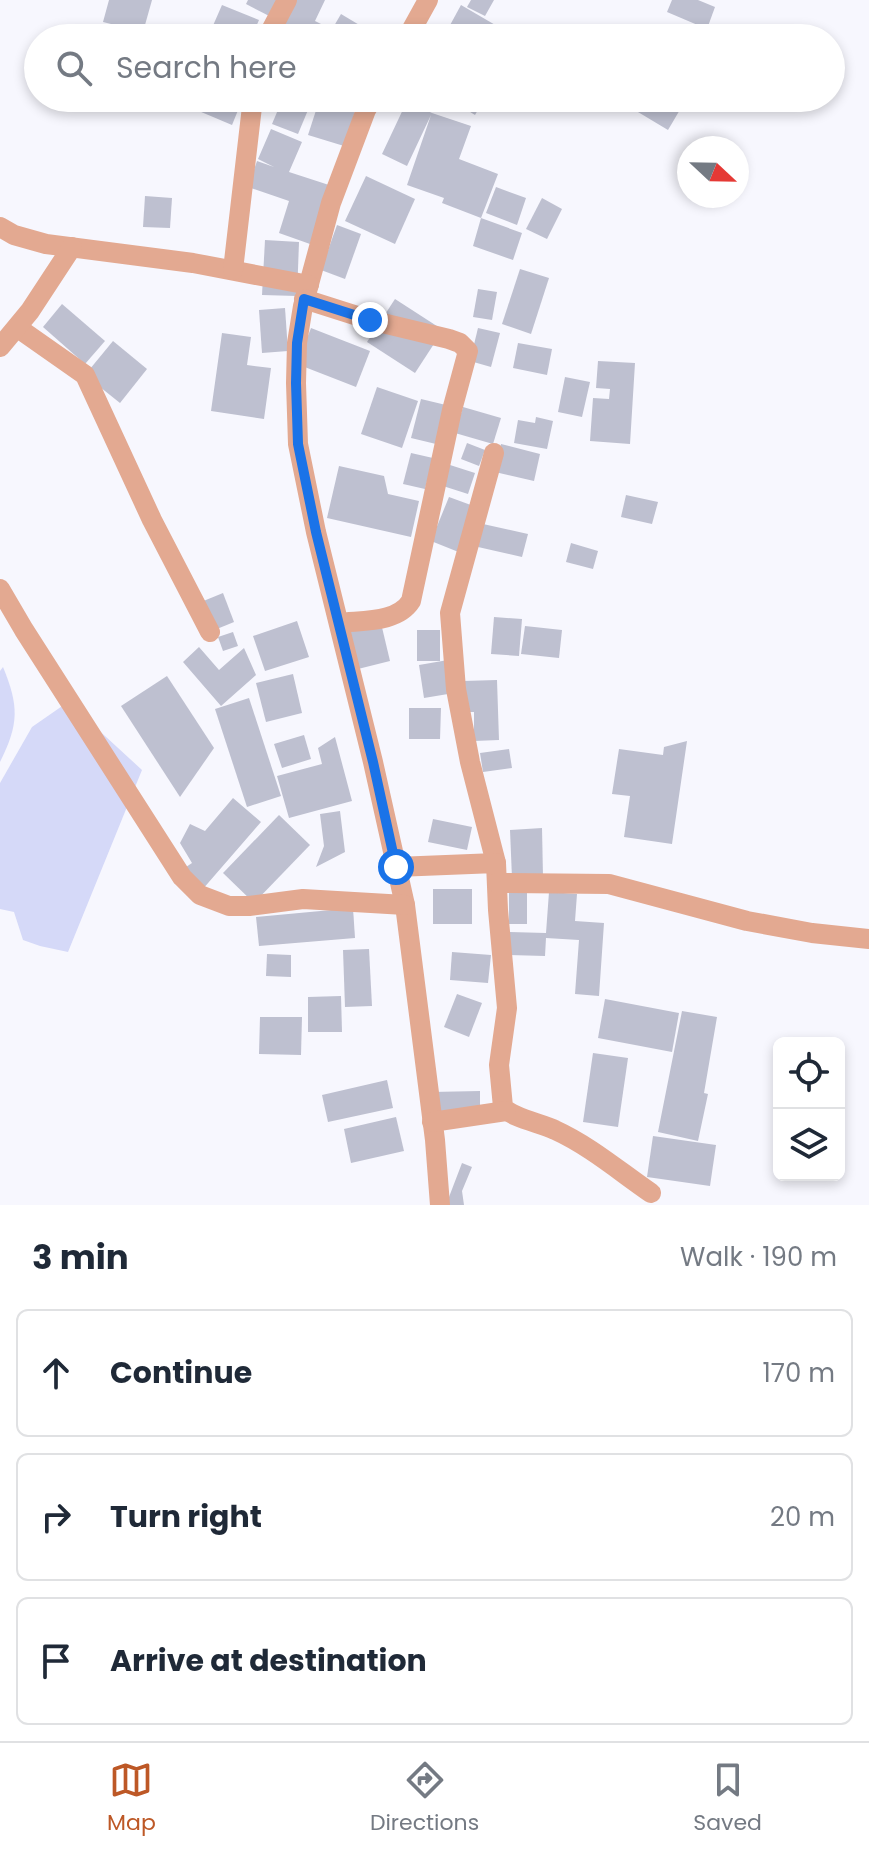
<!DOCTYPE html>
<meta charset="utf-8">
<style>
:root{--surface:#fff;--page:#f2f2f3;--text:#1f2937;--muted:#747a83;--line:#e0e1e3;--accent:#bd5826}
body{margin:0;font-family:Poppins,sans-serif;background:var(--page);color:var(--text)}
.controls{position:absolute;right:24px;bottom:24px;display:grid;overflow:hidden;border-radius:12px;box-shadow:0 4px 12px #0003}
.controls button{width:72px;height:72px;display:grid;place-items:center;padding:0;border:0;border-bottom:2px solid var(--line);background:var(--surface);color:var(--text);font:40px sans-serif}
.compass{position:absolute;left:677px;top:136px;width:72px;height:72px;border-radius:50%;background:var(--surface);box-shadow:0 4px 12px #0003;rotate:112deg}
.stop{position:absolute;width:24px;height:24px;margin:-18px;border:6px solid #1a73e8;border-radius:50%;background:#fff}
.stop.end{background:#1a73e8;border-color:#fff;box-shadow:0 2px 8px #0008}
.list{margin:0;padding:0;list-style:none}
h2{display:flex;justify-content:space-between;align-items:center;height:104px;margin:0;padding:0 32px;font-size:34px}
h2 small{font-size:26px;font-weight:400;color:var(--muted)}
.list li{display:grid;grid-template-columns:52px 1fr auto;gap:24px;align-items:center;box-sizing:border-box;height:128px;margin:0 16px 16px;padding:0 16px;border:2px solid var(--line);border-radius:12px}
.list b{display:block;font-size:30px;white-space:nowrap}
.list em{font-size:26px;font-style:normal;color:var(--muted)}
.icon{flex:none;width:44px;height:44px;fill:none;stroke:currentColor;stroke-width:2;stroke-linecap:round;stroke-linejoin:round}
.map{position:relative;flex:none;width:869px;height:1205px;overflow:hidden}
.search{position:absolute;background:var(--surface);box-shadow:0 4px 12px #0003;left:24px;right:24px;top:24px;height:88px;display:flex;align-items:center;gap:20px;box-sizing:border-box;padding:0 28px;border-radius:44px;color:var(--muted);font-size:30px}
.sheet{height:536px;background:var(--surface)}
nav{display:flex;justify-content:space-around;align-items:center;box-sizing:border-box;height:112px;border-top:2px solid var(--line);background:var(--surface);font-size:22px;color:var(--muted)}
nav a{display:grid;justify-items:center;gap:4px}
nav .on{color:var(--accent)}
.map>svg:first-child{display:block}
.green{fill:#d5d9f8}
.building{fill:#bec0d0}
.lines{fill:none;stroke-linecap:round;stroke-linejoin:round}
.minor{stroke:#e3a991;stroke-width:20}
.route{stroke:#1a73e8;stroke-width:10}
</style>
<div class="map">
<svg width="869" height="1205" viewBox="0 0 869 1205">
<rect width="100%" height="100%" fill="#f7f7fe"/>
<g class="green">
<path d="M3,667C19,706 19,724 0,762V671Z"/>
<polygon points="68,702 142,770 68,952 40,946 23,940 14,912 0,909 0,783 32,727"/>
</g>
<g class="building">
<polygon points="109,0 152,0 143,32 103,22"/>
<polygon points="248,0 287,0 277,20 246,4"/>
<polygon points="295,0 325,0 315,21 323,25 317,38 278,38 284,25 302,32 282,22"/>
<polygon points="471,0 494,0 485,16 467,7"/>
<polygon points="672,0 698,0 715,7 707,29 667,12"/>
<polygon points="222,5 259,20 251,38 208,37"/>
<polygon points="461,5 497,26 491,38 443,38"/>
<polygon points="341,14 381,38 327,38"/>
<polygon points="191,98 243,98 232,125 187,106"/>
<polygon points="283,98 313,98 298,134 272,124"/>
<polygon points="320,98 344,98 358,102 344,146 308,135"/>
<polygon points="456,98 485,98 475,115 454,102"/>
<polygon points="646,98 664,98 681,108 668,130 638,112"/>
<polygon points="407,101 432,113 471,126 459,159 498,174 481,218 522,233 513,260 473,246 481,218 442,203 444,198 407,185 431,115 407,166 382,154"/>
<polygon points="271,129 302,142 289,172 329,185 310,244 279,233 289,201 248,187 257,161 274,167 258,159"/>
<polygon points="366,176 415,199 395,244 345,221"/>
<polygon points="496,187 526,198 517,225 486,213"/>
<polygon points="145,196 172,198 170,228 143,227"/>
<polygon points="542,198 562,209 547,239 526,229"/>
<polygon points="337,225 361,234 345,279 321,270"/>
<polygon points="265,240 299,242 297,296 262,295"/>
<polygon points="520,269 549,278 531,334 502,324"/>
<polygon points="478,289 497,292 492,320 473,317"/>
<polygon points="395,299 443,330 415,373 367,342"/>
<polygon points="62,304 105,341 85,364 43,327"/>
<polygon points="285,308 288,351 262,353 259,310"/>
<polygon points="311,328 370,351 356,387 297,364"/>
<polygon points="478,328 500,333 491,367 470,361"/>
<polygon points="222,333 251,337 247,365 271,368 264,419 211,411"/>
<polygon points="113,341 147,369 120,403 85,375"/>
<polygon points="518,343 552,349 547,375 513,368"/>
<polygon points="598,361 635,363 630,444 590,441 593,398 609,399 610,389 596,388"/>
<polygon points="565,377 590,382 582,417 558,412"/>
<polygon points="377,387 418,401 402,448 361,434"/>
<polygon points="421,399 446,405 436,444 411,438"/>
<polygon points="463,407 501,418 493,444 455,433"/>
<polygon points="536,417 553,421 547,449 514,443 518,420 535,423"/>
<polygon points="467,443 485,450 479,466 461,459"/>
<polygon points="501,444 540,454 534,481 495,472"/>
<polygon points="411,453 433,458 425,489 403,484"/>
<polygon points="450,465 475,473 468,494 443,486"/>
<polygon points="339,466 384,476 388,494 419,501 411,537 327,518"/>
<polygon points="626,495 658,502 652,524 621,517"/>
<polygon points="449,497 479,508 461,553 431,541"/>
<polygon points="483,524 528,534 522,557 478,547"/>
<polygon points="571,543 598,551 593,569 566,562"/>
<polygon points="223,593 234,622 212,631 201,602"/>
<polygon points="494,617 522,619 519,656 491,654"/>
<polygon points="380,619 390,661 358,669 348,627"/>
<polygon points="297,621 309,657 265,671 253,636"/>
<polygon points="525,626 562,630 559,658 521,654"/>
<rect x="417" y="630" width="23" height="31"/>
<polygon points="233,632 238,646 223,651 218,637"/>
<polygon points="199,647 219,670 244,648 256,675 221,706 183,662"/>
<polygon points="448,660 454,693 424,698 419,665"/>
<polygon points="293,674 302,713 266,722 256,683"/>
<polygon points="167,676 214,748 180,797 121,706"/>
<polygon points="497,680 499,740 474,741 474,712 464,712 463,681"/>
<polygon points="249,698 281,796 247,807 215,709"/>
<polygon points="409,708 441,708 440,739 409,739"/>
<polygon points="304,735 311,759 282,768 274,744"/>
<polygon points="335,737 352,801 289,818 277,776 322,764 318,748"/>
<polygon points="687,741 672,844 624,837 630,796 612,794 619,749 663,755 664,747"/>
<polygon points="509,749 512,768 483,772 480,753"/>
<polygon points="233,798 261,822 202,890 180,871 192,863 180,843 190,824 205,831"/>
<polygon points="340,811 345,852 316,867 324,846 320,814"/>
<polygon points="279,815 310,845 254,903 223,873"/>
<polygon points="433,819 472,827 467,850 428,842"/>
<polygon points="542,828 543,877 512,878 510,830"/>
<rect x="433" y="889" width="39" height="35"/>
<rect x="509" y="890" width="18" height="34"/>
<polygon points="549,892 577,894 575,921 604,923 599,996 575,994 579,940 546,938 545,956 509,955 510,932 546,933"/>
<polygon points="353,908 355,938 259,946 256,917"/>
<polygon points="369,949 372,1006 345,1007 343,950"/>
<polygon points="452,952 491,955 488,983 450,980"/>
<polygon points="267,954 291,955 291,977 266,976"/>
<polygon points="457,994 482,1003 469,1037 444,1027"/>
<polygon points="341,996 342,1032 308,1032 308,997"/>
<polygon points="605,999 679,1013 672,1052 598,1038"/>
<polygon points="682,1011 717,1017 704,1093 708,1094 698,1141 658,1132"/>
<polygon points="260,1017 302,1017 301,1055 259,1054"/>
<polygon points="593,1053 628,1058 618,1127 583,1122"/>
<polygon points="387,1080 393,1108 328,1122 322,1095"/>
<polygon points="480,1091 480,1119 431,1120 431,1092"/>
<polygon points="396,1117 404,1151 351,1163 344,1129"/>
<polygon points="653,1136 716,1145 710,1186 647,1177"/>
<polygon points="462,1163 472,1167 462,1191 464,1205 449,1205 449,1197"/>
</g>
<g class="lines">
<g class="minor">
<polyline points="267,38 287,0"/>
<polyline points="407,38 428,0"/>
<polyline points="373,98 366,110 331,203 303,306 297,343 296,383 298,444 316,532 373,762 405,905 435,1140 440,1205"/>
<polyline points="0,227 14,235 46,244 193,263 309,285"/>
<polyline points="233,270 253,98"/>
<path d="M304,299L370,320L449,339L460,343L468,351L452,410L411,601C397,623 363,620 339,623"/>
<polyline points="18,328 85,375 152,520 210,632"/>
<polyline points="0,347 30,311 72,247"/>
<polyline points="494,453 450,613 456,689 470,762 496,863"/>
<polyline points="0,589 24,630 182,877 200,895 229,906 249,906 303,899 405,905"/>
<path d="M396,867L496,863L498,910L507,1008L499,1065L503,1107C512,1118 541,1123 555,1130C590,1146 619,1171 651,1193"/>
<polyline points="497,883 609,884 747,921 812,933 869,939"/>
<polyline points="432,1122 506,1111"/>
</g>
</g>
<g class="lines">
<polyline class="route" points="370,320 304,299 297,343 296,383 298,444 316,532 373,762 396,867"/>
</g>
</svg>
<div class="controls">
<button><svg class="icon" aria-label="locate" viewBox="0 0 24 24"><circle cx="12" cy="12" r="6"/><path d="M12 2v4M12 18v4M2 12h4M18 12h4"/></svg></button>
<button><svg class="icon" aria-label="layers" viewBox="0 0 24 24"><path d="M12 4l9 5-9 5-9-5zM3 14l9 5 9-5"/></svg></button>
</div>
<svg class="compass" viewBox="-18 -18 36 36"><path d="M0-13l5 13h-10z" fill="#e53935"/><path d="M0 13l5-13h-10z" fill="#747a83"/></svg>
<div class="stop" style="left:396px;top:867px"></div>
<div class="stop end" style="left:370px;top:320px"></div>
<div class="search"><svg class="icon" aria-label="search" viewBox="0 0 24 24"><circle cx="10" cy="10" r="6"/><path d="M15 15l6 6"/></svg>Search here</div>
</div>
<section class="sheet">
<h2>3 min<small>Walk · 190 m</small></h2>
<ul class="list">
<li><svg class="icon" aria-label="ahead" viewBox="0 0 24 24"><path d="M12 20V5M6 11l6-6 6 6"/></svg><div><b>Continue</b></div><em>170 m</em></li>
<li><svg class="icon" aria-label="right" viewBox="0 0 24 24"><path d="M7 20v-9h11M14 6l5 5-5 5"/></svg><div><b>Turn right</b></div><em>20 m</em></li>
<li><svg class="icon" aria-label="arrive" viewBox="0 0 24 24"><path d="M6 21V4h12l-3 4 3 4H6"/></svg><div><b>Arrive at destination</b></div></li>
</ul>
</section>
<nav>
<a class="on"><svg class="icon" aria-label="map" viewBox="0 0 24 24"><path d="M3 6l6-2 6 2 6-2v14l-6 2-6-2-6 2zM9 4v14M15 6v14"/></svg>Map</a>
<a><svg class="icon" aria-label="directions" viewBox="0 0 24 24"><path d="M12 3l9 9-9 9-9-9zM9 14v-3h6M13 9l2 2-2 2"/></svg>Directions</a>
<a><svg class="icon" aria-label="saved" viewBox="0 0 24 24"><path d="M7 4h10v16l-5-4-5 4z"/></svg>Saved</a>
</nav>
